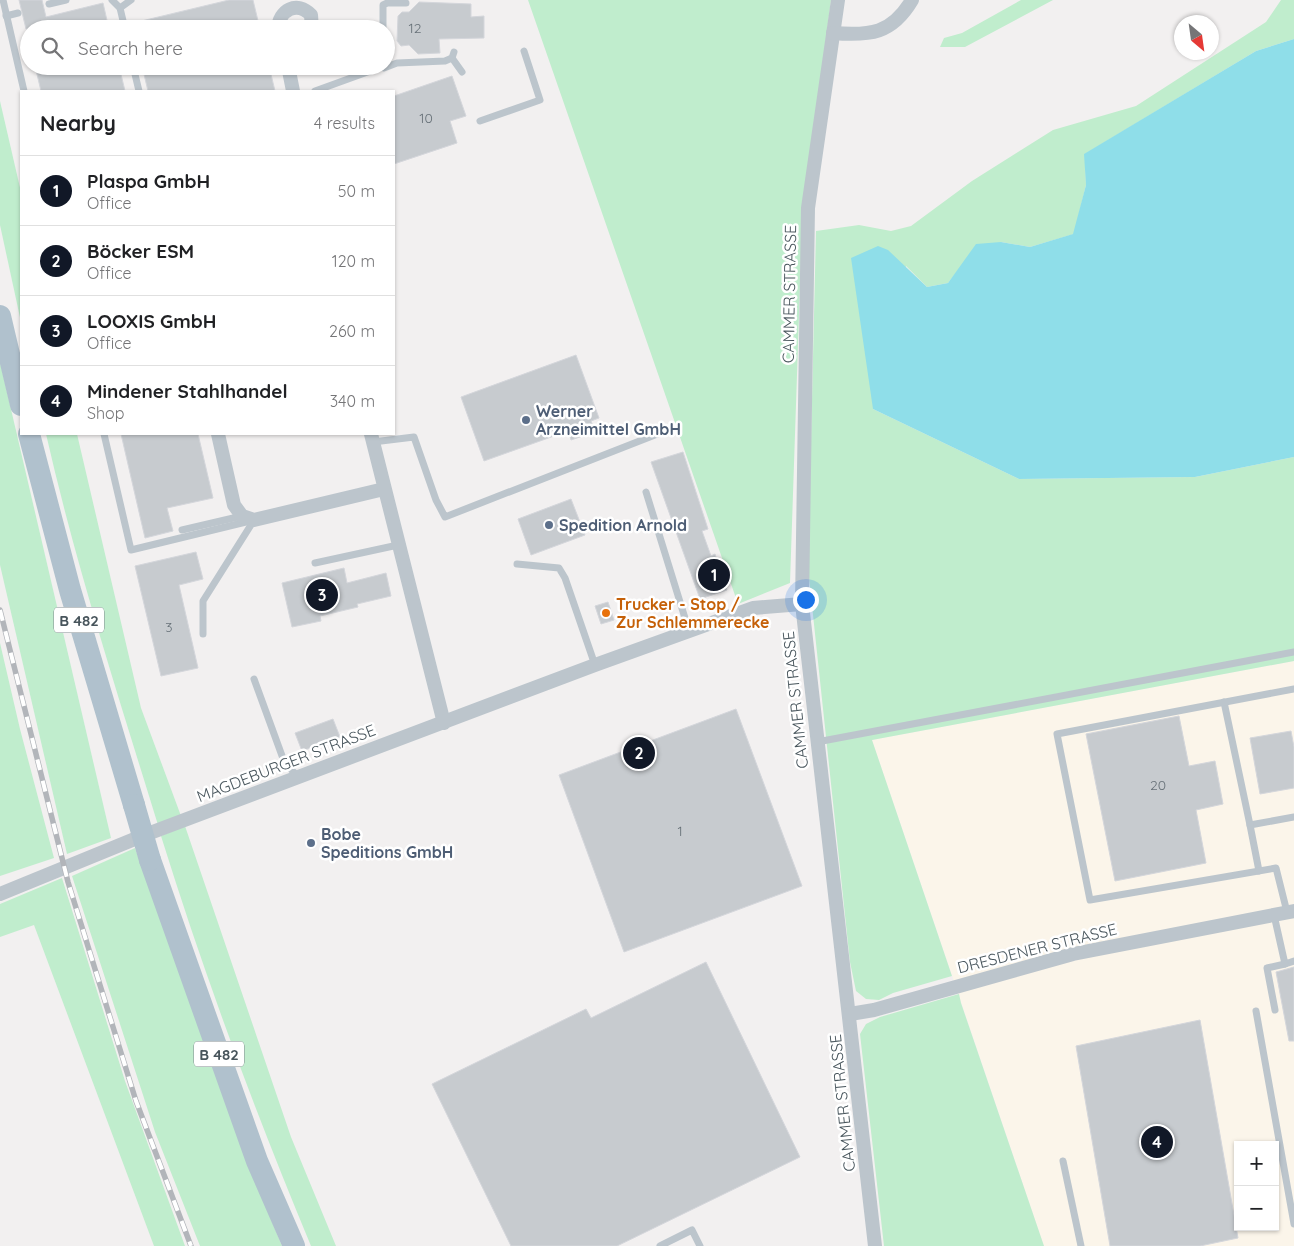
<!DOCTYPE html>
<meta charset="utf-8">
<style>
:root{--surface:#fff;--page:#f2f2f2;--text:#202124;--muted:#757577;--line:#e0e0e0;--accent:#111827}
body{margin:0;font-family:Quicksand,sans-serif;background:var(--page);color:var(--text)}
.controls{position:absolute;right:15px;bottom:15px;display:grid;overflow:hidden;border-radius:0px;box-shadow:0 1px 4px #0004}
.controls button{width:45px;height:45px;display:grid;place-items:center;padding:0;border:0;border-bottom:1px solid var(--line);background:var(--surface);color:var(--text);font:25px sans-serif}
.compass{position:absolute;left:1174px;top:15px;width:45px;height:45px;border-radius:50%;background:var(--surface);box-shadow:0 1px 4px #0004;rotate:151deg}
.you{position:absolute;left:805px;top:599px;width:18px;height:18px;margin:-12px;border:4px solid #fff;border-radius:50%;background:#1a73e8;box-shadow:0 0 0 8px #1a73e833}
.badge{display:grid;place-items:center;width:32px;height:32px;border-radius:50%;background:var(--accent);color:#fff;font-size:16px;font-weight:700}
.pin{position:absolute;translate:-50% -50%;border:2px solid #fff;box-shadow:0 1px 5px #0006}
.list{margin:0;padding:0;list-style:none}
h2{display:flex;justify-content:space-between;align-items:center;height:65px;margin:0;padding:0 20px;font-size:21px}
h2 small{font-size:16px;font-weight:400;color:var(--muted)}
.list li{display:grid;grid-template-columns:32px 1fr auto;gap:15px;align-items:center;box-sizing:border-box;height:70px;padding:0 20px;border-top:1px solid var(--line)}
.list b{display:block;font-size:19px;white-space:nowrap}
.list p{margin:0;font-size:16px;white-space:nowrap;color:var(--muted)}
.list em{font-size:16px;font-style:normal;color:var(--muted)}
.icon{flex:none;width:28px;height:28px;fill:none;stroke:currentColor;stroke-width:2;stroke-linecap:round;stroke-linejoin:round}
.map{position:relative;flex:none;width:1294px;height:1246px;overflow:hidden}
.search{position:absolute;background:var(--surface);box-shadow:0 1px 4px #0004;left:20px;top:20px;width:375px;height:55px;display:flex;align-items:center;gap:12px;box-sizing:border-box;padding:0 18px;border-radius:28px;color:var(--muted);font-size:19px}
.panel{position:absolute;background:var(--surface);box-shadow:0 1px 4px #0004;left:20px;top:90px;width:375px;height:345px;border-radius:0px}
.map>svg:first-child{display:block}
.commercial{fill:#fbf5ea;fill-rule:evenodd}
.green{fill:#c0edcd}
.water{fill:#8fdee9}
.building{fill:#c7cbcf;stroke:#d4d6db}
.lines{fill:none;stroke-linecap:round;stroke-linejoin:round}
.lane{stroke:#bcc5cc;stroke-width:7}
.street{stroke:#bcc5cc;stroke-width:14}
.primary{stroke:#b0c1cd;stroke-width:22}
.rail-casing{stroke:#b2b5ba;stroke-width:5.5}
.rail{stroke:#fff;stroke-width:4;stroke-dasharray:11;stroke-linecap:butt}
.primary-bridge{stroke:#b0c1cd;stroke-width:22}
.service-dot{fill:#5c6f8a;stroke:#fff;stroke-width:2}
.food-dot{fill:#e8710a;stroke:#fff;stroke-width:2}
.labels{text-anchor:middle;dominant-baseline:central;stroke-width:5;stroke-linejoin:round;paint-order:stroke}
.number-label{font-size:14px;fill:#687279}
.shield{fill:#fff;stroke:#7f888d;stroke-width:1}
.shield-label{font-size:15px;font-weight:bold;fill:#48555c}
.street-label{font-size:16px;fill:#48555c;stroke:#fff}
.service-label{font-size:16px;font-weight:bold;fill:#4e5e75;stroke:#fff;text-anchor:start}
.food-label{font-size:16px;font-weight:bold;fill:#c56008;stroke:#fff;text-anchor:start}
</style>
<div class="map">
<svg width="1294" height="1246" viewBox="0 0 1294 1246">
<rect width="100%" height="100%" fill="#f2f0f0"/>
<path class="commercial" d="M1294,661V1246H1044L872,740ZM1238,1145H1275V1227H1238Z"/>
<g class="green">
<polygon points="528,0 831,0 802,226 790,583 738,604"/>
<polygon points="1021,0 1053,0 965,47 940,47 944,38 962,33"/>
<polygon points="1281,0 1294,0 1294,39 1256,51 1085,154 1086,185 1074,234 1030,247 1001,242 962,265 948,283 927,287 906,266 873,409 1019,479 1195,477 1294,457 1294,661 872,740 952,976 893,993 879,1000 866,999 856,991 850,962 808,568 816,231 859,225 891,231 911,226 972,181 1053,130 1136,106 1266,22"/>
<polygon points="0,101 21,192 21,322 0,225"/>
<polygon points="0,362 111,838 67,854 0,565"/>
<path d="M46,434H77L141,708L181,816L158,825C118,695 76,566 46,434Z"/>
<polygon points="0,643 20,729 54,858 0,876"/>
<path d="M185,826L291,1137L336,1246H311C255,1112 204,974 161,836Z"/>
<polygon points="135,848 239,1141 282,1246 200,1246 155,1132 72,876"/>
<polygon points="62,878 125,1081 185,1246 154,1246 34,925 0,937 0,904"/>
<polygon points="959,994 961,1003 1044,1246 884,1246 860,1034 866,1024 880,1017"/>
</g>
<polygon class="water" points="1294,39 1294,457 1195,477 1019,479 873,409 851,258 878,246 888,250 927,287 948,283 976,244 1001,242 1030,247 1073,234 1086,185 1084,154 1256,51"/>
<g class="building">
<polygon points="19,0 42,0 46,17 103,3 109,29 26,29"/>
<polygon points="229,0 253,0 260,29 130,29 129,24"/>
<polygon points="419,2 471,4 471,17 484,16 484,38 439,39 440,53 418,54 409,45 401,46 397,41 398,16 402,12 409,12"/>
<polygon points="35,66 119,66 125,91 41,91"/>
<polygon points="142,66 269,66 275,91 148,91"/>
<polygon points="452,76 466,116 450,121 457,143 394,164 394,96"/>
<polygon points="576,355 599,418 591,421 595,432 571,440 568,431 484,461 461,397"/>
<polygon points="121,434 198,434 213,498 167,508 173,531 145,538"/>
<polygon points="683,452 708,529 702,531 711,556 715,554 727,590 700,599 651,462"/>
<polygon points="571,499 585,535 531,555 518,519"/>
<polygon points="196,552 203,579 179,585 198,668 161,676 135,566"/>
<polygon points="344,568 347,583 386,573 391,596 357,604 358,607 320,616 321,621 292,627 282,583"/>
<polygon points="608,602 614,620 601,624 595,606"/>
<polygon points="736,709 802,886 624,952 559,775"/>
<polygon points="1179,716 1189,766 1215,761 1223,804 1196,810 1206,863 1115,881 1086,734"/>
<polygon points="333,719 340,737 302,751 295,733"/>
<polygon points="1291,731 1294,747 1294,788 1260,794 1250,738"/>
<polygon points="706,962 800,1157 617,1246 511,1246 432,1084 586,1009 591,1018"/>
<polygon points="1294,967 1294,1041 1289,1041 1276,972"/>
<polygon points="1200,1020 1238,1238 1200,1246 1110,1246 1076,1046"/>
</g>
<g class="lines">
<g class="lane">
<polyline points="3,0 24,91"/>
<polyline points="112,0 120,8 125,29"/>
<polyline points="49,4 66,0"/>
<polyline points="120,8 131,0"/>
<polyline points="6,16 18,13"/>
<polyline points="383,29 383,5 387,3 406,3"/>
<polyline points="452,58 462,72"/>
<polyline points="133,66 139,91"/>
<polyline points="384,68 397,63 445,61 452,58 454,52"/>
<polyline points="315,91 384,66"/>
<polyline points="480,121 540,100 524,51"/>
<polyline points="104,434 131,550 250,521"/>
<polyline points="373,442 414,437 436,500 445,517 660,433"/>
<polyline points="646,492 689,631"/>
<polyline points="182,530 242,516"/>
<polyline points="315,563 398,545"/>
<polyline points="517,564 559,568 565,578 595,665"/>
<polyline points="203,634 203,601 254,520"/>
<polyline points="254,679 285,764 298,776"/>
<polyline points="1224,702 1250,825 1294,817"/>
<polyline points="817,742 1294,652"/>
<polyline points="1250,825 1259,871"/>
<polyline points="1287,912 1276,868 1090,900 1057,734 1294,689"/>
<polyline points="1274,915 1285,964 1294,961"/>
<polyline points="1275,1010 1267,968 1285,964"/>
<polyline points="1256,1011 1294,1224"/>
<polyline points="1063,1161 1081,1246"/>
<polyline points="660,1246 692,1230 700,1246"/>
</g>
<g class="street">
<polyline points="838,0 808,208 802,604 875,1246"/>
<path d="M278,29C279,10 297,0 311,15L312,29"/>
<path d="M833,33C870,36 892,34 912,0"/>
<polyline points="288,66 293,91"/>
<polyline points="218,434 234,505 242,516 254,520 384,489"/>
<polyline points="371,434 444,723"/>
<polyline points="0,894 142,836 595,665 753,608 802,604"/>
<polyline points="850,1014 874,1010 1073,954 1294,911"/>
</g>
<g class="primary">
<polyline points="0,316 21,405"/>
<polyline points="29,434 70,590 134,805"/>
<polyline points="150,860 257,1161 294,1246"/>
</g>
<defs>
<polyline id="rail" points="0,610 68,882 136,1101 191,1246"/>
</defs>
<use href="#rail" class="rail-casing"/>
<use href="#rail" class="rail"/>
<polyline class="primary-bridge" points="134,805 150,860"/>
</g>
<g class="service-dot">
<circle cx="526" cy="420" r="5"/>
<circle cx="549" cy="525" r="5"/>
<circle cx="311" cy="843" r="5"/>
</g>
<circle class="food-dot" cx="606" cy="613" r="5"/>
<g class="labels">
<g class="number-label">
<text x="415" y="28">12</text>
<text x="426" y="118">10</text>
<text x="169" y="627">3</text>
<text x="1158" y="785">20</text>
<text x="680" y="831">1</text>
</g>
<g class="shield">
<rect x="54" y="607.5" width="50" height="25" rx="4"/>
<rect x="194" y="1041.5" width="50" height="25" rx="4"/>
</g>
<g class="shield-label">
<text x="79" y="620">B 482</text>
<text x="219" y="1054">B 482</text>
</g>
<g class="street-label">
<text transform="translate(789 294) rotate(-89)">CAMMER STRASSE</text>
<text transform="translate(795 700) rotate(-96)">CAMMER STRASSE</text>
<text transform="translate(286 763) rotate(-21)">MAGDEBURGER STRASSE</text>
<text transform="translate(1037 948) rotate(-14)">DRESDENER STRASSE</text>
<text transform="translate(842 1103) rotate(-96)">CAMMER STRASSE</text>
</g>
<g class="service-label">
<text x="536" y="411">Werner<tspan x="536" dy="18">Arzneimittel GmbH</tspan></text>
<text x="559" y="525">Spedition Arnold</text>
<text x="321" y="834">Bobe<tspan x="321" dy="18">Speditions GmbH</tspan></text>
</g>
<g class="food-label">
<text x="616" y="604">Trucker - Stop /<tspan x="616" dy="18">Zur Schlemmerecke</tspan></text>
</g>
</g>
</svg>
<div class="controls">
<button>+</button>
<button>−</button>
</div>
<svg class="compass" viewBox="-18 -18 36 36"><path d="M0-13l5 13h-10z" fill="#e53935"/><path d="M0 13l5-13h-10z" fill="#757577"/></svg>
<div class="you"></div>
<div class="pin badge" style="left:714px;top:575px">1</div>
<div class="pin badge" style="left:639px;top:753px">2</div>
<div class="pin badge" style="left:322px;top:595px">3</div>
<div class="pin badge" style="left:1157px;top:1142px">4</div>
<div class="search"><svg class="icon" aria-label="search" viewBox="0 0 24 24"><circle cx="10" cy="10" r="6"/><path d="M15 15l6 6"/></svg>Search here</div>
<section class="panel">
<h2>Nearby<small>4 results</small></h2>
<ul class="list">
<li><span class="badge">1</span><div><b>Plaspa GmbH</b><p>Office</p></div><em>50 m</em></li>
<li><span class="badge">2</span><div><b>Böcker ESM</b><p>Office</p></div><em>120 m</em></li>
<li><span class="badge">3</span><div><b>LOOXIS GmbH</b><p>Office</p></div><em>260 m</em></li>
<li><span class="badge">4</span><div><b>Mindener Stahlhandel</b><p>Shop</p></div><em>340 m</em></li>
</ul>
</section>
</div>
